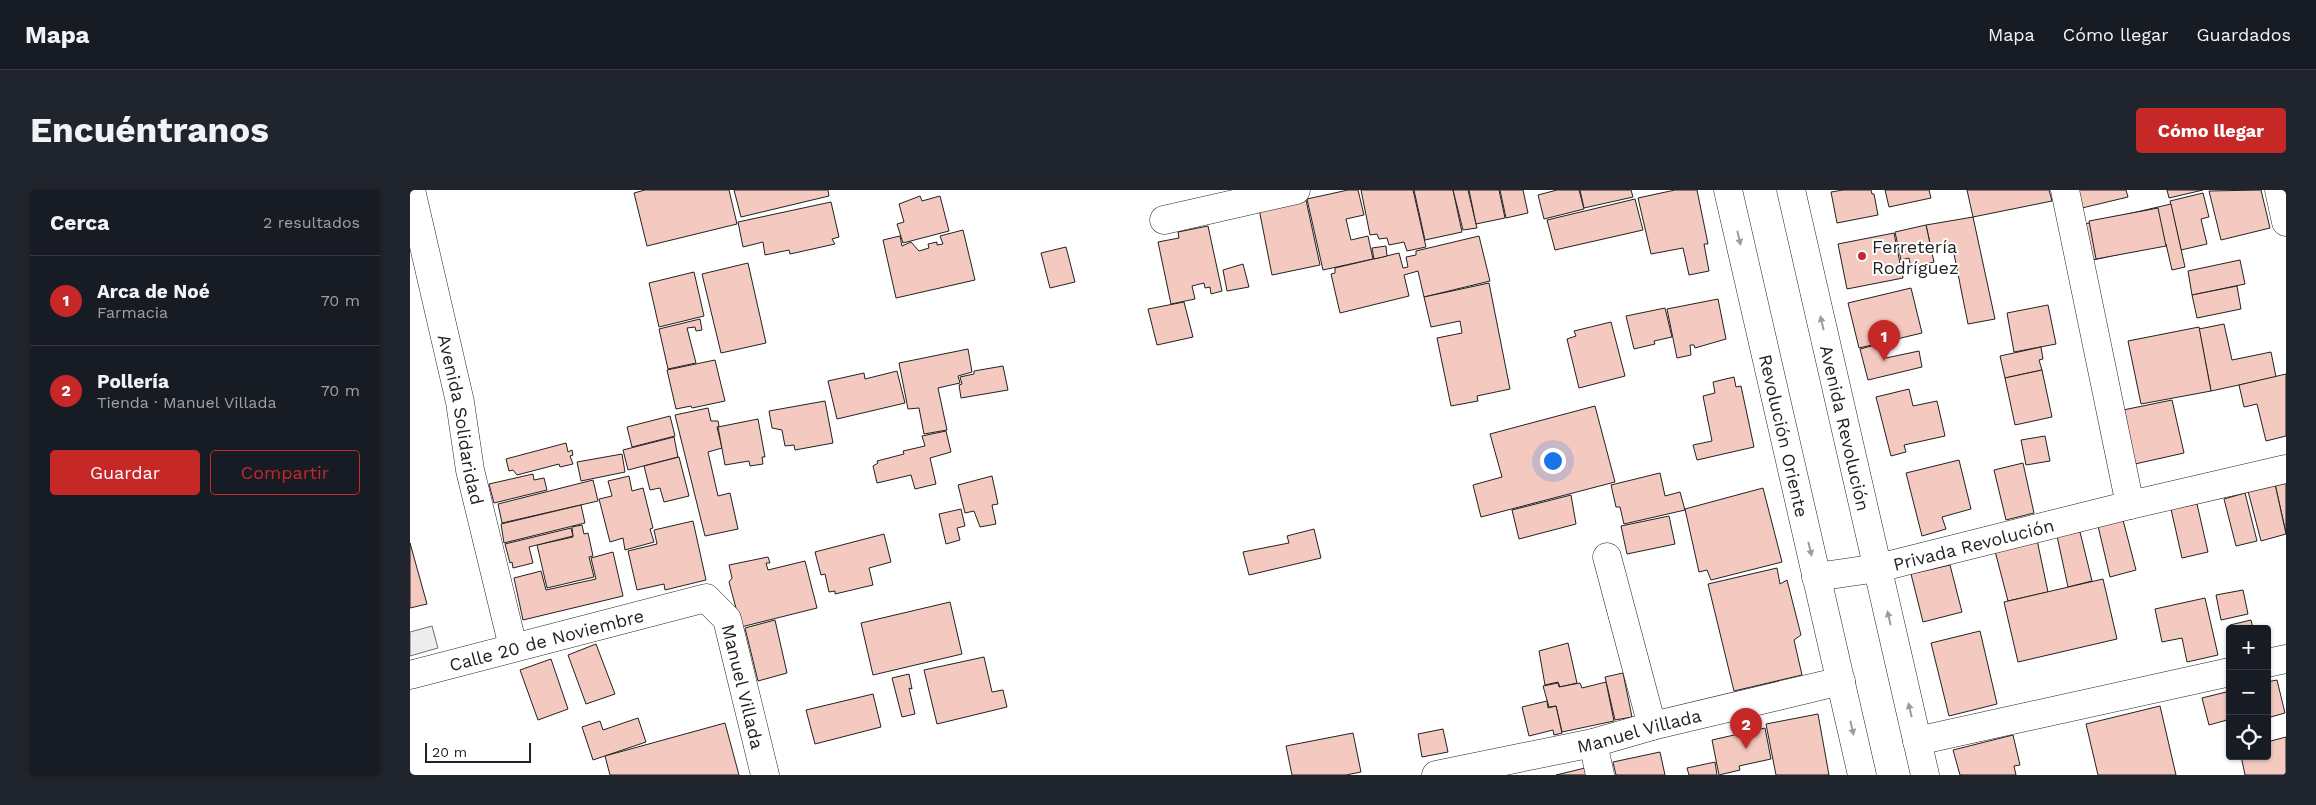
<!DOCTYPE html>
<html lang="es">
<meta charset="utf-8">
<style>
:root{--surface:#171b24;--page:#20242c;--text:#f1f3f6;--muted:#9ea1a6;--line:#363941;--accent:#c62828}
body{margin:0;font-family:"Work Sans",sans-serif;background:var(--page);color:var(--text)}
.controls{position:absolute;right:15px;bottom:15px;display:grid;overflow:hidden;border-radius:5px;box-shadow:0 1px 4px #0004}
.controls button{width:45px;height:45px;display:grid;place-items:center;padding:0;border:0;border-bottom:1px solid var(--line);background:var(--surface);color:var(--text);font:25px sans-serif}
.scale{position:absolute;left:15px;bottom:12px;width:106px;box-sizing:border-box;padding-left:5px;border:2px solid #222;border-top:0;font-size:14px;line-height:18px;white-space:nowrap;color:#222;-webkit-text-stroke:4px #fff;paint-order:stroke}
.you{position:absolute;left:1142px;top:270px;width:18px;height:18px;margin:-12px;border:4px solid #fff;border-radius:50%;background:#1a73e8;box-shadow:0 0 0 8px #1a73e833}
.badge{display:grid;place-items:center;width:32px;height:32px;border-radius:50%;background:var(--accent);color:#fff;font-size:16px;font-weight:700}
.pin{position:absolute;translate:-50% -41px;filter:drop-shadow(0 1px 2px #0008)}
.pin::after{content:'';position:absolute;top:26px;width:18px;height:15px;background:inherit;clip-path:polygon(0 0,100% 0,50% 100%)}
.list{margin:0;padding:0;list-style:none}
h2{display:flex;justify-content:space-between;align-items:center;height:65px;margin:0;padding:0 20px;font-size:21px}
h2 small{font-size:16px;font-weight:400;color:var(--muted)}
.list li{display:grid;grid-template-columns:32px 1fr auto;gap:15px;align-items:center;box-sizing:border-box;height:90px;padding:0 20px;border-top:1px solid var(--line)}
.list b{display:block;font-size:19px;white-space:nowrap}
.list p{margin:0;font-size:16px;white-space:nowrap;color:var(--muted)}
.list em{font-size:16px;font-style:normal;color:var(--muted)}
.actions{display:flex;gap:10px;padding:15px 20px}
.actions a{flex:1;padding:11px 0;border:1px solid var(--accent);border-radius:5px;text-align:center;font-size:18px;color:var(--accent)}
.actions .main{background:var(--accent);color:#fff}
.icon{flex:none;width:28px;height:28px;fill:none;stroke:currentColor;stroke-width:2;stroke-linecap:round;stroke-linejoin:round}
.map{position:relative;flex:none;width:1876px;height:585px;overflow:hidden;border-radius:5px}
header{display:flex;align-items:center;gap:30px;box-sizing:border-box;height:70px;padding:0 25px;background:var(--surface);border-bottom:1px solid var(--line)}
header strong{font-size:24px}
nav{display:flex;gap:28px;margin-inline-start:auto;font-size:18px}
.intro{display:flex;align-items:center;justify-content:space-between;box-sizing:border-box;height:120px;padding:0 30px}
h1{margin:0;font-size:35px}
.button{padding:12px 22px;border-radius:5px;background:var(--accent);color:#fff;font-size:18px;font-weight:700}
main{display:flex;gap:30px;padding:0 30px}
aside{flex:1;background:var(--surface);border-radius:5px;box-shadow:0 1px 4px #0004}
.map>svg:first-child{display:block}
.parking{fill:#ededed;stroke:#6f6f6f}
.building{fill:#f3c9c0;stroke:#222}
.lines{fill:none;stroke-linecap:round;stroke-linejoin:round}
.minor-casing{stroke:#222;stroke-width:29}
.minor{stroke:#fff;stroke-width:28}
.oneway{fill:#9c9c9c}
.poi-dot{fill:#c62828;stroke:#fff;stroke-width:2}
.labels{text-anchor:middle;dominant-baseline:central;stroke-width:4;stroke-linejoin:round;paint-order:stroke}
.poi-label{font-size:18px;fill:#222;stroke:#fff;text-anchor:start}
.street-label{font-size:18px;fill:#222;stroke:#fff}
</style>
<header>
<strong>Mapa</strong>
<nav><a>Mapa</a><a>Cómo llegar</a><a>Guardados</a></nav>
</header>
<div class="intro"><h1>Encuéntranos</h1><a class="button">Cómo llegar</a></div>
<main>
<aside>
<h2>Cerca<small>2 resultados</small></h2>
<ul class="list">
<li><span class="badge">1</span><div><b>Arca de Noé</b><p>Farmacia</p></div><em>70 m</em></li>
<li><span class="badge">2</span><div><b>Pollería</b><p>Tienda · Manuel Villada</p></div><em>70 m</em></li>
</ul>
<div class="actions"><a class="main">Guardar</a><a>Compartir</a></div>
</aside>
<div class="map">
<svg width="1876" height="585" viewBox="0 0 1876 585">
<rect width="100%" height="100%" fill="#fff"/>
<polygon class="parking" points="22,436 28,458 0,466 0,442"/>
<g class="building">
<polygon points="235,0 319,0 327,34 237,56 224,3"/>
<polygon points="324,0 418,0 419,6 331,27"/>
<polygon points="938,0 948,0 954,25 936,29 941,50 958,46 963,69 913,80 897,9"/>
<polygon points="951,0 1003,0 1016,57 997,61 994,52 979,55 977,48 969,49 967,44 960,45"/>
<polygon points="1004,0 1043,0 1052,42 1015,50"/>
<polygon points="1043,0 1058,0 1067,38 1053,40"/>
<polygon points="1059,0 1089,0 1095,28 1066,34"/>
<polygon points="1090,0 1113,0 1118,23 1096,28"/>
<polygon points="1147,0 1169,0 1174,19 1134,29 1128,5"/>
<polygon points="1170,0 1221,0 1223,7 1174,18"/>
<polygon points="1265,0 1287,0 1298,54 1294,54 1299,81 1279,85 1273,58 1241,64 1228,8"/>
<polygon points="1433,0 1461,0 1462,4 1464,4 1468,25 1427,33 1421,2"/>
<polygon points="1475,0 1519,0 1521,8 1479,17"/>
<polygon points="1557,0 1639,0 1642,11 1563,27"/>
<polygon points="1668,0 1716,0 1718,7 1672,18"/>
<polygon points="1757,0 1793,0 1759,8"/>
<polygon points="1851,0 1860,38 1811,50 1799,1"/>
<polygon points="1793,3 1799,27 1791,29 1797,54 1771,60 1760,11"/>
<polygon points="510,6 512,11 530,6 539,41 493,53 487,34 494,32 489,14"/>
<polygon points="1225,9 1233,40 1145,60 1137,30"/>
<polygon points="896,10 910,75 862,85 849,19"/>
<polygon points="421,12 429,47 422,49 425,54 380,64 379,60 355,65 353,52 333,57 328,32"/>
<polygon points="1761,14 1775,77 1762,80 1756,54 1683,70 1675,34"/>
<polygon points="1748,18 1756,56 1686,69 1679,31"/>
<polygon points="1563,27 1585,129 1558,134 1542,54 1521,58 1516,35"/>
<polygon points="1516,35 1524,72 1501,78 1499,68 1491,70 1485,42"/>
<polygon points="798,36 812,101 801,104 800,97 795,98 794,93 782,96 785,109 761,114 748,52 769,48 768,42"/>
<polygon points="553,40 565,90 486,108 473,50 490,46 492,56 501,52 509,61 519,58 518,54 527,52 527,55 533,54 530,46"/>
<polygon points="1484,43 1493,88 1437,99 1428,54"/>
<polygon points="1069,46 1080,91 1014,107 1008,81 994,85 999,106 930,123 921,84 925,83 925,78 989,63 993,78 998,77 996,67 1006,65 1006,61"/>
<polygon points="976,56 977,66 964,69 962,58"/>
<polygon points="656,57 665,92 640,98 631,63"/>
<polygon points="1830,70 1835,94 1782,105 1778,81"/>
<polygon points="338,73 356,153 311,163 292,84"/>
<polygon points="833,74 839,97 817,101 813,80"/>
<polygon points="284,82 294,126 249,137 239,93"/>
<polygon points="1079,93 1100,199 1067,206 1068,211 1041,216 1027,148 1052,143 1050,131 1021,137 1014,107"/>
<polygon points="1827,96 1831,119 1787,128 1782,105"/>
<polygon points="1501,98 1512,143 1449,158 1438,113"/>
<polygon points="1308,109 1316,149 1285,158 1284,155 1280,155 1281,165 1267,168 1257,119"/>
<polygon points="774,112 783,147 747,155 738,119"/>
<polygon points="1638,115 1646,154 1604,162 1597,123"/>
<polygon points="1255,118 1262,147 1244,151 1245,154 1224,159 1216,126"/>
<polygon points="290,129 292,140 286,141 285,137 277,138 286,173 258,179 249,139"/>
<polygon points="1201,132 1215,186 1169,198 1157,149 1166,146 1164,141"/>
<polygon points="1814,134 1822,170 1861,162 1866,187 1801,201 1789,139"/>
<polygon points="1789,137 1801,201 1731,214 1718,151"/>
<polygon points="1473,153 1476,168 1509,161 1512,177 1458,190 1450,159"/>
<polygon points="1631,157 1633,169 1629,170 1632,180 1595,188 1590,166"/>
<polygon points="558,159 562,182 548,186 550,193 528,198 537,240 514,244 509,218 498,219 489,173"/>
<polygon points="305,170 315,211 282,218 281,216 266,219 257,180"/>
<polygon points="593,176 598,200 551,208 549,195 552,194 550,187 564,184 564,181"/>
<polygon points="1632,180 1642,227 1605,235 1595,188"/>
<polygon points="487,181 495,213 427,229 418,191 454,183 455,189"/>
<polygon points="1876,184 1876,246 1856,251 1847,214 1834,217 1829,195"/>
<polygon points="1324,187 1326,197 1331,196 1344,257 1287,270 1283,255 1302,251 1293,206 1305,203 1303,192"/>
<polygon points="1499,199 1503,216 1527,211 1535,246 1494,255 1496,262 1481,266 1466,207"/>
<polygon points="1762,210 1774,263 1725,274 1713,220"/>
<polygon points="415,211 423,253 385,260 384,255 375,256 372,240 362,238 359,221"/>
<polygon points="1185,216 1205,292 1071,327 1063,295 1092,287 1080,244"/>
<polygon points="298,218 301,231 308,231 309,236 307,237 312,258 298,262 308,306 320,303 328,339 295,346 265,225"/>
<polygon points="260,226 265,246 222,257 217,237"/>
<polygon points="348,229 355,267 352,267 353,274 340,276 339,271 315,275 308,237"/>
<polygon points="536,241 541,262 520,268 526,294 505,299 501,285 467,293 463,276 468,273 467,271 494,264 493,261 515,256 512,246"/>
<polygon points="1635,246 1640,271 1616,275 1611,250"/>
<polygon points="264,247 268,267 218,280 213,260"/>
<polygon points="156,253 158,262 162,260 163,265 160,266 163,274 150,277 149,274 107,285 103,280 99,281 96,269"/>
<polygon points="212,264 215,282 171,291 167,272"/>
<polygon points="269,267 279,306 254,312 250,298 240,300 234,276"/>
<polygon points="1549,270 1561,319 1532,327 1536,339 1512,346 1496,283"/>
<polygon points="1613,273 1624,323 1596,330 1584,280"/>
<polygon points="1250,283 1255,306 1270,302 1275,320 1214,334 1210,317 1206,317 1201,295"/>
<polygon points="123,284 124,290 134,288 137,300 84,313 79,294"/>
<polygon points="219,286 222,301 233,298 243,338 240,339 244,352 215,360 213,348 200,352 189,309 202,306 198,291"/>
<polygon points="582,286 588,314 582,315 586,334 570,337 564,321 555,323 548,295"/>
<polygon points="183,290 188,311 92,333 88,314"/>
<polygon points="1876,292 1876,343 1865,294"/>
<polygon points="1865,294 1876,344 1851,351 1838,301"/>
<polygon points="1353,298 1372,372 1301,390 1297,380 1289,382 1275,319"/>
<polygon points="1835,303 1847,351 1826,356 1814,309"/>
<polygon points="1161,305 1166,334 1109,349 1102,320"/>
<polygon points="1787,314 1798,362 1772,368 1761,319"/>
<polygon points="171,315 175,333 94,353 91,334"/>
<polygon points="551,319 555,336 547,338 550,350 536,354 529,324"/>
<polygon points="1259,326 1265,354 1217,364 1211,336"/>
<polygon points="1713,330 1726,380 1700,387 1688,336"/>
<polygon points="283,331 296,390 255,400 254,394 227,400 218,361 247,354 244,340"/>
<polygon points="172,335 174,344 178,343 183,366 179,367 184,387 137,398 127,355 163,347 162,337"/>
<polygon points="161,338 163,346 119,357 123,373 103,378 102,372 100,373 95,354"/>
<polygon points="904,339 911,368 839,385 833,362 879,353 877,346"/>
<polygon points="1670,342 1682,391 1658,397 1647,346"/>
<polygon points="474,344 481,372 459,378 463,395 425,404 425,401 419,402 415,384 411,385 405,362"/>
<polygon points="1627,350 1638,402 1598,411 1585,361"/>
<polygon points="0,353 17,414 0,418"/>
<polygon points="203,362 213,406 113,430 104,388 131,381 136,400 186,389 181,368"/>
<polygon points="358,367 360,373 356,373 358,380 395,371 407,418 331,437 319,392 322,388 319,375"/>
<polygon points="1540,375 1552,422 1513,432 1501,384"/>
<polygon points="1367,378 1370,394 1377,390 1391,445 1384,450 1392,485 1324,501 1298,394"/>
<polygon points="1693,389 1707,449 1608,472 1594,412"/>
<polygon points="1833,400 1838,424 1811,430 1806,405"/>
<polygon points="1795,408 1808,465 1777,472 1772,448 1752,452 1745,419"/>
<polygon points="540,412 552,464 463,485 451,433"/>
<polygon points="365,430 377,483 348,491 335,438"/>
<polygon points="1841,430 1843,439 1820,439 1820,435"/>
<polygon points="1570,441 1587,514 1539,526 1521,453"/>
<polygon points="1158,453 1167,493 1150,497 1148,492 1135,495 1129,461"/>
<polygon points="186,454 205,504 176,514 158,465"/>
<polygon points="574,467 582,502 593,500 597,517 527,534 514,480"/>
<polygon points="141,469 158,519 128,530 110,480"/>
<polygon points="1213,483 1222,527 1205,530 1195,487"/>
<polygon points="499,484 502,499 499,498 505,524 492,527 482,488"/>
<polygon points="1867,490 1875,523 1857,528 1857,492"/>
<polygon points="1196,492 1204,531 1152,542 1146,516 1139,517 1133,496 1148,493 1149,497 1170,493 1172,498"/>
<polygon points="1816,502 1820,515 1820,538 1817,530 1799,535 1792,508"/>
<polygon points="463,504 471,537 405,554 396,520"/>
<polygon points="1137,511 1138,518 1146,516 1152,543 1144,545 1143,540 1119,546 1112,517"/>
<polygon points="1750,516 1766,585 1688,585 1676,534"/>
<polygon points="1408,524 1419,585 1366,585 1356,534"/>
<polygon points="228,528 236,552 183,570 172,537 190,531 193,540"/>
<polygon points="315,533 329,585 200,585 195,566"/>
<polygon points="1355,538 1361,569 1329,576 1330,580 1309,585 1302,550"/>
<polygon points="1033,539 1038,562 1012,567 1008,544"/>
<polygon points="943,543 951,582 936,585 882,585 876,556"/>
<polygon points="1603,545 1610,575 1604,576 1606,585 1550,585 1543,560"/>
<polygon points="1876,547 1876,585 1835,585 1831,566 1857,566 1857,552"/>
<polygon points="1250,562 1255,585 1206,585 1203,572"/>
<polygon points="1305,572 1307,585 1279,585 1277,578"/>
<polygon points="1175,578 1177,585 1146,585"/>
</g>
<g class="lines">
<defs>
<g id="minor">
<path id="s1" d="M1,0L50,212L60,280L103,457"/>
<path id="s2" d="M1318,0L1452,585"/>
<path id="s3" d="M1381,0L1515,585"/>
<polyline points="1655,0 1720,315"/>
<polyline points="1869,0 1876,32"/>
<polyline points="754,30 886,0"/>
<polyline points="1197,367 1242,536"/>
<path id="s4" d="M1406,387L1468,378L1720,315L1876,279"/>
<polyline points="1857,473 1876,469"/>
<path id="s5" d="M0,485L296,408L317,429L355,585"/>
<polyline points="1507,551 1820,482"/>
<polyline points="1183,553 1190,585"/>
<path id="s6" d="M1026,585L1183,553L1242,536L1431,491"/>
</g>
</defs>
<use href="#minor" class="minor-casing"/>
<use href="#minor" class="minor"/>
</g>
<defs><path id="oneway-solid" d="M-6-.8H1V-3.2L6.5 0L1 3.2V.8H-6Z" transform="scale(1.25)"/></defs>
<g class="oneway">
<use href="#oneway-solid" transform="translate(1329 48) rotate(77)"/>
<use href="#oneway-solid" transform="translate(1412 133) rotate(-103)"/>
<use href="#oneway-solid" transform="translate(1400 359) rotate(77)"/>
<use href="#oneway-solid" transform="translate(1479 428) rotate(-103)"/>
<use href="#oneway-solid" transform="translate(1500 520) rotate(-103)"/>
<use href="#oneway-solid" transform="translate(1442 538) rotate(77)"/>
</g>
<circle class="poi-dot" cx="1452" cy="66" r="5"/>
<g class="labels">
<g class="poi-label">
<text x="1462" y="56">Ferretería<tspan x="1462" dy="21">Rodríguez</tspan></text>
</g>
<g class="street-label">
<text stroke="none"><textPath href="#s1" startOffset="235">Avenida Solidaridad</textPath></text>
<text stroke="none"><textPath href="#s3" startOffset="244">Avenida Revolución</textPath></text>
<text stroke="none"><textPath href="#s2" startOffset="252">Revolución Oriente</textPath></text>
<text stroke="none"><textPath href="#s4" startOffset="161">Privada Revolución</textPath></text>
<text stroke="none"><textPath href="#s5" startOffset="141">Calle 20 de Noviembre</textPath></text>
<text stroke="none"><textPath href="#s5" startOffset="405">Manuel Villada</textPath></text>
<text stroke="none"><textPath href="#s6" startOffset="208">Manuel Villada</textPath></text>
</g>
</g>
</svg>
<div class="controls">
<button>+</button>
<button>−</button>
<button><svg class="icon" aria-label="locate" viewBox="0 0 24 24"><circle cx="12" cy="12" r="6"/><path d="M12 2v4M12 18v4M2 12h4M18 12h4"/></svg></button>
</div>
<div class="scale">20 m</div>
<div class="you"></div>
<div class="pin badge" style="left:1474px;top:171px">1</div>
<div class="pin badge" style="left:1336px;top:559px">2</div>
</div>
</main>
